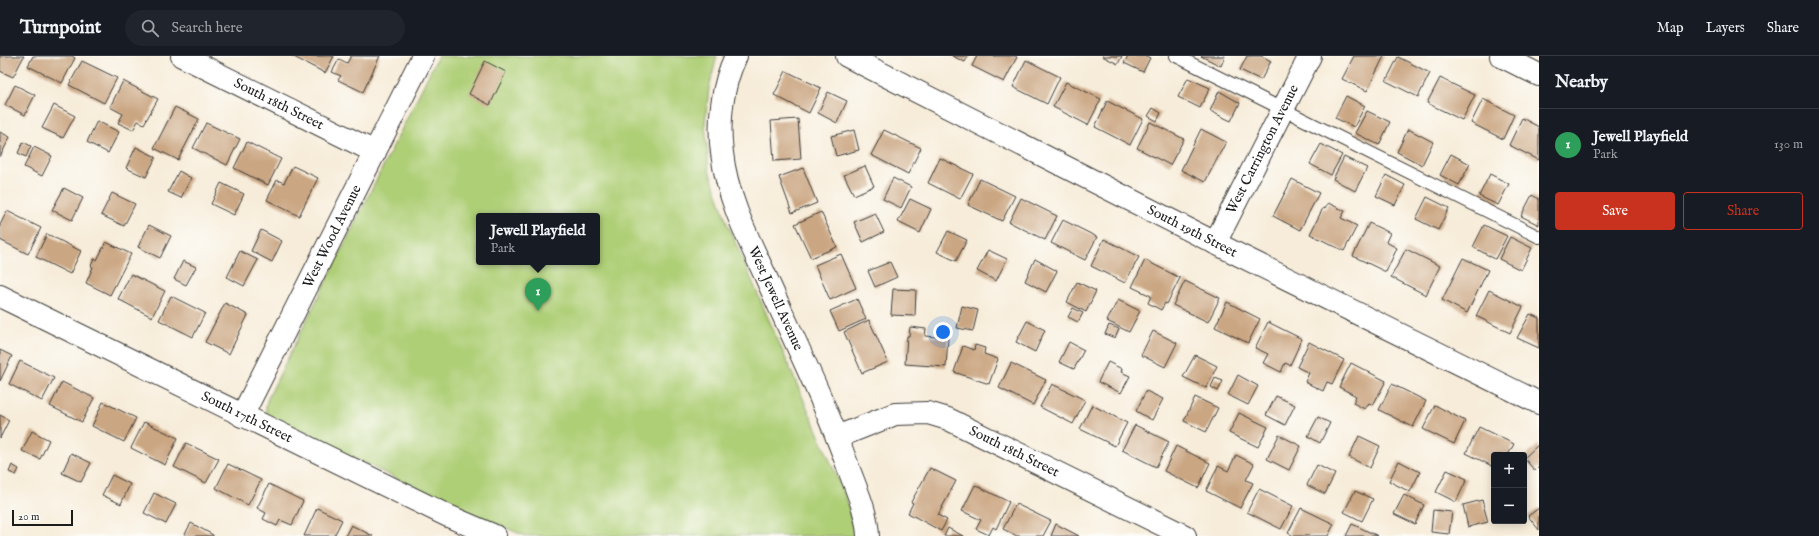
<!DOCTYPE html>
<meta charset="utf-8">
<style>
:root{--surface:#171b24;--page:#20242c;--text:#f1f3f6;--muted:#9ea1a6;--line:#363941;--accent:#c8321e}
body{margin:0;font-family:"IM FELL English",serif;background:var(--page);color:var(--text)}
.controls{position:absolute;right:12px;bottom:12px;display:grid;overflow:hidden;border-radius:4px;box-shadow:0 2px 10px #0003}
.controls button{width:36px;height:36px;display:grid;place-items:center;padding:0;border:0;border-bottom:1px solid var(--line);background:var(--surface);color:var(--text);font:20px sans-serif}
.scale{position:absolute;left:12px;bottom:10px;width:61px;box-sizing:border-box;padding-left:4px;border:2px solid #1c1c1c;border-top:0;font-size:11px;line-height:14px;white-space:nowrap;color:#1c1c1c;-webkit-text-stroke:3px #fdfcf7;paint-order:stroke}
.you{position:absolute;left:943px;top:276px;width:14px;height:14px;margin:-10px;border:3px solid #fff;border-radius:50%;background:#1a73e8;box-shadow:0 0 0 6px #1a73e833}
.badge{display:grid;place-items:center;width:26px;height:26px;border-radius:50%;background:var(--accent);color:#fff;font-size:13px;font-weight:700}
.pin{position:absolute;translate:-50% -33px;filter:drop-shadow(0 1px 2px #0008)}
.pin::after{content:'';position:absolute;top:21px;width:14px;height:12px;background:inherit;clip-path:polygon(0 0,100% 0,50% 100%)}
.popup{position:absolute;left:476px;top:157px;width:124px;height:52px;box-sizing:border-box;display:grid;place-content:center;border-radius:4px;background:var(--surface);filter:drop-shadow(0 1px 3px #0005);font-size:13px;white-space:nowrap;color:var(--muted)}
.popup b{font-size:15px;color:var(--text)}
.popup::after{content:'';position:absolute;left:50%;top:100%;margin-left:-8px;border:8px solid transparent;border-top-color:var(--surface)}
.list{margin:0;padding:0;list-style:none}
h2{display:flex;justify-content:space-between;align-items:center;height:52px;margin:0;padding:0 16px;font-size:17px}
h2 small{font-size:13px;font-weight:400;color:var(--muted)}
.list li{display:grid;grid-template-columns:26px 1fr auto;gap:12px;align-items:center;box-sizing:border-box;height:72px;padding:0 16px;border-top:1px solid var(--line)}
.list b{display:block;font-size:15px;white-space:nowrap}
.list p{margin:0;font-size:13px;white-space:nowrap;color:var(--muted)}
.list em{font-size:13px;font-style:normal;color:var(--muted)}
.actions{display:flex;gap:8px;padding:12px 16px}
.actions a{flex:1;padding:9px 0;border:1px solid var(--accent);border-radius:4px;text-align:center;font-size:14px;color:var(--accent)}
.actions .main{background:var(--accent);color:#fff}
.icon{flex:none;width:22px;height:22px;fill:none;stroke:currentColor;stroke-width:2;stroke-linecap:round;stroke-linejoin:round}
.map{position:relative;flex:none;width:1539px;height:480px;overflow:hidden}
header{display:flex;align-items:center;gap:24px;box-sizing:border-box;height:56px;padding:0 20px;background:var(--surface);border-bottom:1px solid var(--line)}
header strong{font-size:19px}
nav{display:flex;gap:22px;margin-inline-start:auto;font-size:14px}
.search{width:280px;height:36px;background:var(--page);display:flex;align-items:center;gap:10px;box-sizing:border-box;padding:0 14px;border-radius:22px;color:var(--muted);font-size:15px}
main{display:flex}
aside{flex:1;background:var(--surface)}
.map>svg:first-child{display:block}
.green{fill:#afcf77;stroke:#66764a;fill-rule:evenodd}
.building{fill:#caa682}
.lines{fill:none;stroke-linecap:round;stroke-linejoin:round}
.service-casing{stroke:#3d3b38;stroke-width:14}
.minor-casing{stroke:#3d3b38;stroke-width:24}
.tertiary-casing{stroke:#3d3b38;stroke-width:24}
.service{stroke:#fff;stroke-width:12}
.minor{stroke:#fff;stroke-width:22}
.tertiary{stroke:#fff;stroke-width:22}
.labels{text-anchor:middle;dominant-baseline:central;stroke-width:3;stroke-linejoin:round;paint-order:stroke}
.street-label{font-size:14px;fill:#1c1c1c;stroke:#fdfcf7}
</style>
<header>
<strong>Turnpoint</strong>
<div class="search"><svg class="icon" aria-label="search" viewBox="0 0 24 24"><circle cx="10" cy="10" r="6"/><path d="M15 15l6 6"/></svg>Search here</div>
<nav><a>Map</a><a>Layers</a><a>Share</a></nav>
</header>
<main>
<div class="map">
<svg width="1539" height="480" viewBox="0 0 1539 480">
<rect width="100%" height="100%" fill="#fdfcf7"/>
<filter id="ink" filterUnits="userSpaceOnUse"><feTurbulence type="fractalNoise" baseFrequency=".025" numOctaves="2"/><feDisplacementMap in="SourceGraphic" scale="8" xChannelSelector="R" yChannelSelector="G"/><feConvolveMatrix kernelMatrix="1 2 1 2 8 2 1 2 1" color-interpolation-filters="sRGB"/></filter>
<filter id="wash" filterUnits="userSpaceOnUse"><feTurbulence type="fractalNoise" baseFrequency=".012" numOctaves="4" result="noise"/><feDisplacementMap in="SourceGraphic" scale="16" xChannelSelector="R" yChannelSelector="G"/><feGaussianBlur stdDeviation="0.9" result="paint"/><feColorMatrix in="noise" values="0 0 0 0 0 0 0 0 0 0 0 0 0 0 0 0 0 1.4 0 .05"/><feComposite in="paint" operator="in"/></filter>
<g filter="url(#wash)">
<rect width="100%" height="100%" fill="#f7ecd9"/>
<path class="green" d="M438,0H717L709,32L705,67L709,114L727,167L847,444L854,480H525L448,447L272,363L266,357V349L268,342ZM479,160H597V206H479Z"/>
<g id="blocks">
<g class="building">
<polygon points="0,0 24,0 13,21 0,15"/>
<polygon points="33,0 72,0 75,2 62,27 28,10"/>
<polygon points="292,0 334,0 325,17"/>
<polygon points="351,0 380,0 363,36 338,24 341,20 332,16 339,3 347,7"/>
<polygon points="952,0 968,0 965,6"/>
<polygon points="977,0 1015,0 1017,1 1004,26 972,10"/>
<polygon points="1102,0 1122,0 1118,8"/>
<polygon points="1128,0 1146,0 1150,2 1143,16 1124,7"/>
<polygon points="1201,0 1225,0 1221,10"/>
<polygon points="1247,0 1262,0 1271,5 1261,24 1240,14"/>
<polygon points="1354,0 1384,0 1367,35 1342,23"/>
<polygon points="1398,1 1430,17 1418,41 1386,25"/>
<polygon points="1026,4 1060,21 1047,48 1013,31"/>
<polygon points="82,5 117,22 104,47 69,29"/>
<polygon points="485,5 506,16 490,49 469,38"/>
<polygon points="786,15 821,32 809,57 774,39"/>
<polygon points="1188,22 1210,32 1200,52 1178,41"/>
<polygon points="1440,22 1475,39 1462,64 1427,47"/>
<polygon points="123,25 158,43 144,68 138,65 133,74 118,67 123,58 110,51"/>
<polygon points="1066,26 1101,43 1088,69 1053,51"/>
<polygon points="15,29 35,39 25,59 5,49"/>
<polygon points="1219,35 1240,47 1231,65 1210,55"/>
<polygon points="828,36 847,45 837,67 818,57"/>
<polygon points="1346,40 1365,50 1354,71 1335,62"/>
<polygon points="1483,43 1514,59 1503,83 1471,67"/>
<polygon points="1107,45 1143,63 1130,89 1095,71"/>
<polygon points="54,49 75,60 63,82 42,72"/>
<polygon points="175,51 199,63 178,104 154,92"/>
<polygon points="1153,52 1161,57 1157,65 1148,60"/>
<polygon points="1367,55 1390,66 1379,89 1355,77"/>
<polygon points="1522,62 1539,71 1539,104 1509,89"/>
<polygon points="798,63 801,103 774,105 771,65"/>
<polygon points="97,65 119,76 108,97 87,86"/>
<polygon points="1150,66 1184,83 1170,109 1137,92"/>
<polygon points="206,67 240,83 227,109 193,92"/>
<polygon points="1201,73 1226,86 1205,126 1181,114"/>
<polygon points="1408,73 1433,86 1422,109 1397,96"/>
<polygon points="854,74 859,94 836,100 831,80"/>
<polygon points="884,74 921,92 908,118 871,99"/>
<polygon points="0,76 10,81 0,101"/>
<polygon points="23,86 31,90 26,101 18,97"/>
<polygon points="247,86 281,103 268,129 234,112"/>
<polygon points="1321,88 1342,99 1331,119 1310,108"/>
<polygon points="34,91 52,100 42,120 24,111"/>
<polygon points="136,91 156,101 146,121 126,112"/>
<polygon points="1451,98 1470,108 1459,129 1440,119"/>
<polygon points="1344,101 1367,112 1355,135 1333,123"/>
<polygon points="940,102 973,118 960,143 928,127"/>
<polygon points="293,110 318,122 299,160 267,144 277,124 284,127"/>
<polygon points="865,110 874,130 854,139 844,119"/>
<polygon points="803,112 817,147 792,157 779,121"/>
<polygon points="179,115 191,122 181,142 168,136"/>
<polygon points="1490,118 1509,128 1498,149 1479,140"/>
<polygon points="1386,119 1405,129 1395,149 1376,140"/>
<polygon points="893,122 911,131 901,152 883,143"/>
<polygon points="980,123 1015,140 1002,165 968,149"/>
<polygon points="1292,123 1319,137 1300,174 1273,160"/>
<polygon points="221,127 244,138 234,159 211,148"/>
<polygon points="64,132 83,142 72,164 52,154"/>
<polygon points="112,137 135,148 124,170 101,159"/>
<polygon points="1532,139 1539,143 1539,169 1521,160"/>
<polygon points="1427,141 1449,152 1438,174 1416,163"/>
<polygon points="1021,142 1057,160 1045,184 1009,166"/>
<polygon points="910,143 931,153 920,177 898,166"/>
<polygon points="1328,147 1345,155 1341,162 1357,170 1344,195 1310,178 1323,152 1325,153"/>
<polygon points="7,155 41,172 28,198 0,184 0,169"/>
<polygon points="821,156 837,191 811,202 795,168"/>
<polygon points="875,157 884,176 863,186 854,166"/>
<polygon points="1063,164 1097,181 1085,204 1051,187"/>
<polygon points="1369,167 1390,177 1386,186 1397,192 1386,216 1353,200"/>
<polygon points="149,169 171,180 160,202 138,191"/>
<polygon points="1484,169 1507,180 1495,203 1473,191"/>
<polygon points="261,174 282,185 272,206 251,195"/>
<polygon points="948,175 967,184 956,205 937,196"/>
<polygon points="47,178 81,195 70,218 36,201"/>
<polygon points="1510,181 1532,192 1521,214 1499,203"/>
<polygon points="1104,183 1139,201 1125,227 1091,210"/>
<polygon points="106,186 131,198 110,239 86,227 93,211 91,210 94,203 97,204"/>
<polygon points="1406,193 1440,210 1426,239 1391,221"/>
<polygon points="988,194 1007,203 996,225 977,215"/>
<polygon points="240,195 258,204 244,230 227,221"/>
<polygon points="841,198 856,232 830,244 815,209"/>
<polygon points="1463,202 1488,214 1467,257 1442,244"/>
<polygon points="1035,203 1057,215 1046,236 1025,225"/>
<polygon points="1145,204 1180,222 1167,248 1165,247 1161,254 1148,247 1151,240 1132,231"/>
<polygon points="183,205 196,211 186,229 174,223"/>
<polygon points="890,206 897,221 875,231 868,215"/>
<polygon points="131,218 165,235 152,261 118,243"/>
<polygon points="1185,225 1220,242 1208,266 1173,249"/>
<polygon points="1077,226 1096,235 1086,256 1067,246"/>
<polygon points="893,233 916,234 915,260 891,259"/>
<polygon points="1489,234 1523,251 1510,277 1476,260"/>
<polygon points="171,240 205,257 193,281 159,264"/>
<polygon points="857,243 866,263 839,275 830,255"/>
<polygon points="1118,244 1140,255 1129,276 1107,265"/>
<polygon points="1227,246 1260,263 1248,287 1215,271"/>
<polygon points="225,247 248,259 229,298 205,286"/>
<polygon points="962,250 978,254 973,275 957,272"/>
<polygon points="1073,252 1083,257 1078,266 1068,261"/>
<polygon points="1530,258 1539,262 1539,292 1517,282"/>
<polygon points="869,264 888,306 862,317 844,276"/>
<polygon points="1027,265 1045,274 1035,296 1016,286"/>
<polygon points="1268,266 1302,283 1290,309 1285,307 1281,316 1263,307 1268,298 1255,292"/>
<polygon points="1109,269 1119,273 1115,282 1105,278"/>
<polygon points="910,271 926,273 925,280 948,282 946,311 905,308 907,280 909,280"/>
<polygon points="1153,275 1177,287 1165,311 1141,299"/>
<polygon points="1069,286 1084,294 1074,313 1059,306"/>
<polygon points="1309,286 1344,304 1332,328 1327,326 1323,335 1305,326 1309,317 1297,311"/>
<polygon points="975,289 985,292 984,298 998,303 989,328 954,316 963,290 974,294"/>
<polygon points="0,294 12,300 0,325"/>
<polygon points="1195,299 1217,310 1206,332 1183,321"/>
<polygon points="20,305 54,322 42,345 9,328"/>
<polygon points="1108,306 1122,313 1121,316 1130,320 1121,337 1098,326"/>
<polygon points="1011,307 1046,324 1033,349 999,332"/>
<polygon points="1351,307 1386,325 1373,349 1369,347 1365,353 1353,347 1356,340 1339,331"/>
<polygon points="1238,319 1258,330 1248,349 1228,339"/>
<polygon points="1215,322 1223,325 1218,335 1211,331"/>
<polygon points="62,326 94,342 82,366 50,350"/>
<polygon points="1052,328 1085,344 1073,368 1040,351"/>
<polygon points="1392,328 1426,345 1413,371 1379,354"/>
<polygon points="1146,335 1163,343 1152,364 1136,355"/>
<polygon points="1276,340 1295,349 1285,369 1266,359"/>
<polygon points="1195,341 1218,352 1206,376 1184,365"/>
<polygon points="103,346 136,362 124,386 92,370"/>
<polygon points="1092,349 1127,367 1115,390 1080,373"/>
<polygon points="1435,349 1465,365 1454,388 1423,373"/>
<polygon points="1239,357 1268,371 1258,391 1229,377"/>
<polygon points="0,359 9,364 0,382"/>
<polygon points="1318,361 1330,367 1320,387 1308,380"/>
<polygon points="144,366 178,382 165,409 131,392"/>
<polygon points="1135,369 1169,386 1156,411 1122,394"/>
<polygon points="1479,371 1514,388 1508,399 1494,399 1494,411 1466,397"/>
<polygon points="32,375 49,384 40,403 22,395"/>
<polygon points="1279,379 1301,390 1289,414 1267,403"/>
<polygon points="1359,380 1380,390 1370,412 1349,401"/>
<polygon points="186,387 219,403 206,427 174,411"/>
<polygon points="1539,388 1539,411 1535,415 1524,402"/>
<polygon points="1176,390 1210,407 1198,432 1164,415"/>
<polygon points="71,397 91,407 81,426 62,417"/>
<polygon points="1236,399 1254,408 1246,424 1253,427 1240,452 1206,435 1218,410 1228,415"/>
<polygon points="1399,405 1420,416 1410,436 1389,425"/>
<polygon points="228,408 261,424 248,449 216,432"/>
<polygon points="12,409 19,413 16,419 9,416"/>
<polygon points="1317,409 1335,418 1325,438 1307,429"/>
<polygon points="930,412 956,425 938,459 947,464 941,475 908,457 913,447 911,446"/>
<polygon points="1447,414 1467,423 1456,446 1436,436"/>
<polygon points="112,419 130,428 121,448 102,439"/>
<polygon points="269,428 303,445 292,469 280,464 277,470 263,463 266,457 257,452"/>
<polygon points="975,429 1009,446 996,473 993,471 989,479 976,473 981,464 962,455"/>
<polygon points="1259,433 1293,450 1281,473 1247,456"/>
<polygon points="1355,435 1373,443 1362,465 1344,456"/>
<polygon points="154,437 176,448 166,468 144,457"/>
<polygon points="1404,439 1424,449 1415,468 1394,458"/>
<polygon points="1482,444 1488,466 1468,471 1463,449"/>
<polygon points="1016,448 1051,465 1043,480 1017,480 1003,473"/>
<polygon points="317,452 342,464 334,480 304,480"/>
<polygon points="1301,452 1334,468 1328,480 1294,480 1288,477"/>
<polygon points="1539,452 1539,474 1528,460"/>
<polygon points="1433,454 1452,456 1449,478 1431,476"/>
<polygon points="191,467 213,479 213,480 184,480"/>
<polygon points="1056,468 1079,480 1051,480"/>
<polygon points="1352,468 1378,480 1346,480"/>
<polygon points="351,469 373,480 345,480"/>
<polygon points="948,472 963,480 944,480"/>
</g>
</g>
</g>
<g filter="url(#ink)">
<use href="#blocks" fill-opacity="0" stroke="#3d3b38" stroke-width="1"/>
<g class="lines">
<defs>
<polyline id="service" points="1176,0 1539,181"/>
<g id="minor">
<path id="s1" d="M182,0L375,96"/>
<path id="s2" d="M736,0C722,29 718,65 722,97C727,141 747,180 765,219C793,282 824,344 847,408C855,431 867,455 868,480"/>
<path id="s3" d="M847,0L1237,198L1539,347"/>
<path id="s4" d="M1215,187L1310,0"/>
<path id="s5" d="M0,240L446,459L495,480"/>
<path id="s6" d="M242,360L423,0"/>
<path id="s7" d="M837,381L895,358L928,357L948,363L1185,480"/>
</g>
<polyline id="tertiary" points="1501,0 1539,19"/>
</defs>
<use href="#service" class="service-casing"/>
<use href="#minor" class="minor-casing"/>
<use href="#tertiary" class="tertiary-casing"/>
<use href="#service" class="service"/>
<use href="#minor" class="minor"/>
<use href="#tertiary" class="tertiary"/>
</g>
</g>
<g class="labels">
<g class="street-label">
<text stroke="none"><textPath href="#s1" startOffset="108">South 18th Street</textPath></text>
<text stroke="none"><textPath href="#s4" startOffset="105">West Carrington Avenue</textPath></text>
<text stroke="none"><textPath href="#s3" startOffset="387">South 19th Street</textPath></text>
<text stroke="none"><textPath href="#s6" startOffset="201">West Wood Avenue</textPath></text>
<text stroke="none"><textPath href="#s2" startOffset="255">West Jewell Avenue</textPath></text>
<text stroke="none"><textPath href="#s5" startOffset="275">South 17th Street</textPath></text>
<text stroke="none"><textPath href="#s7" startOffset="190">South 18th Street</textPath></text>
</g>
</g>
</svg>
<div class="controls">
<button>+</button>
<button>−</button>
</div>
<div class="scale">20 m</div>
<div class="you"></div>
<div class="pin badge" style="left:538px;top:255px;background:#2e9e5b">1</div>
<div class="popup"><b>Jewell Playfield</b>Park</div>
</div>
<aside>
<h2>Nearby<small></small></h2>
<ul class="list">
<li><span class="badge" style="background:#2e9e5b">1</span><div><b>Jewell Playfield</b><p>Park</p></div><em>130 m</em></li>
</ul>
<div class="actions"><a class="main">Save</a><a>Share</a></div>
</aside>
</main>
